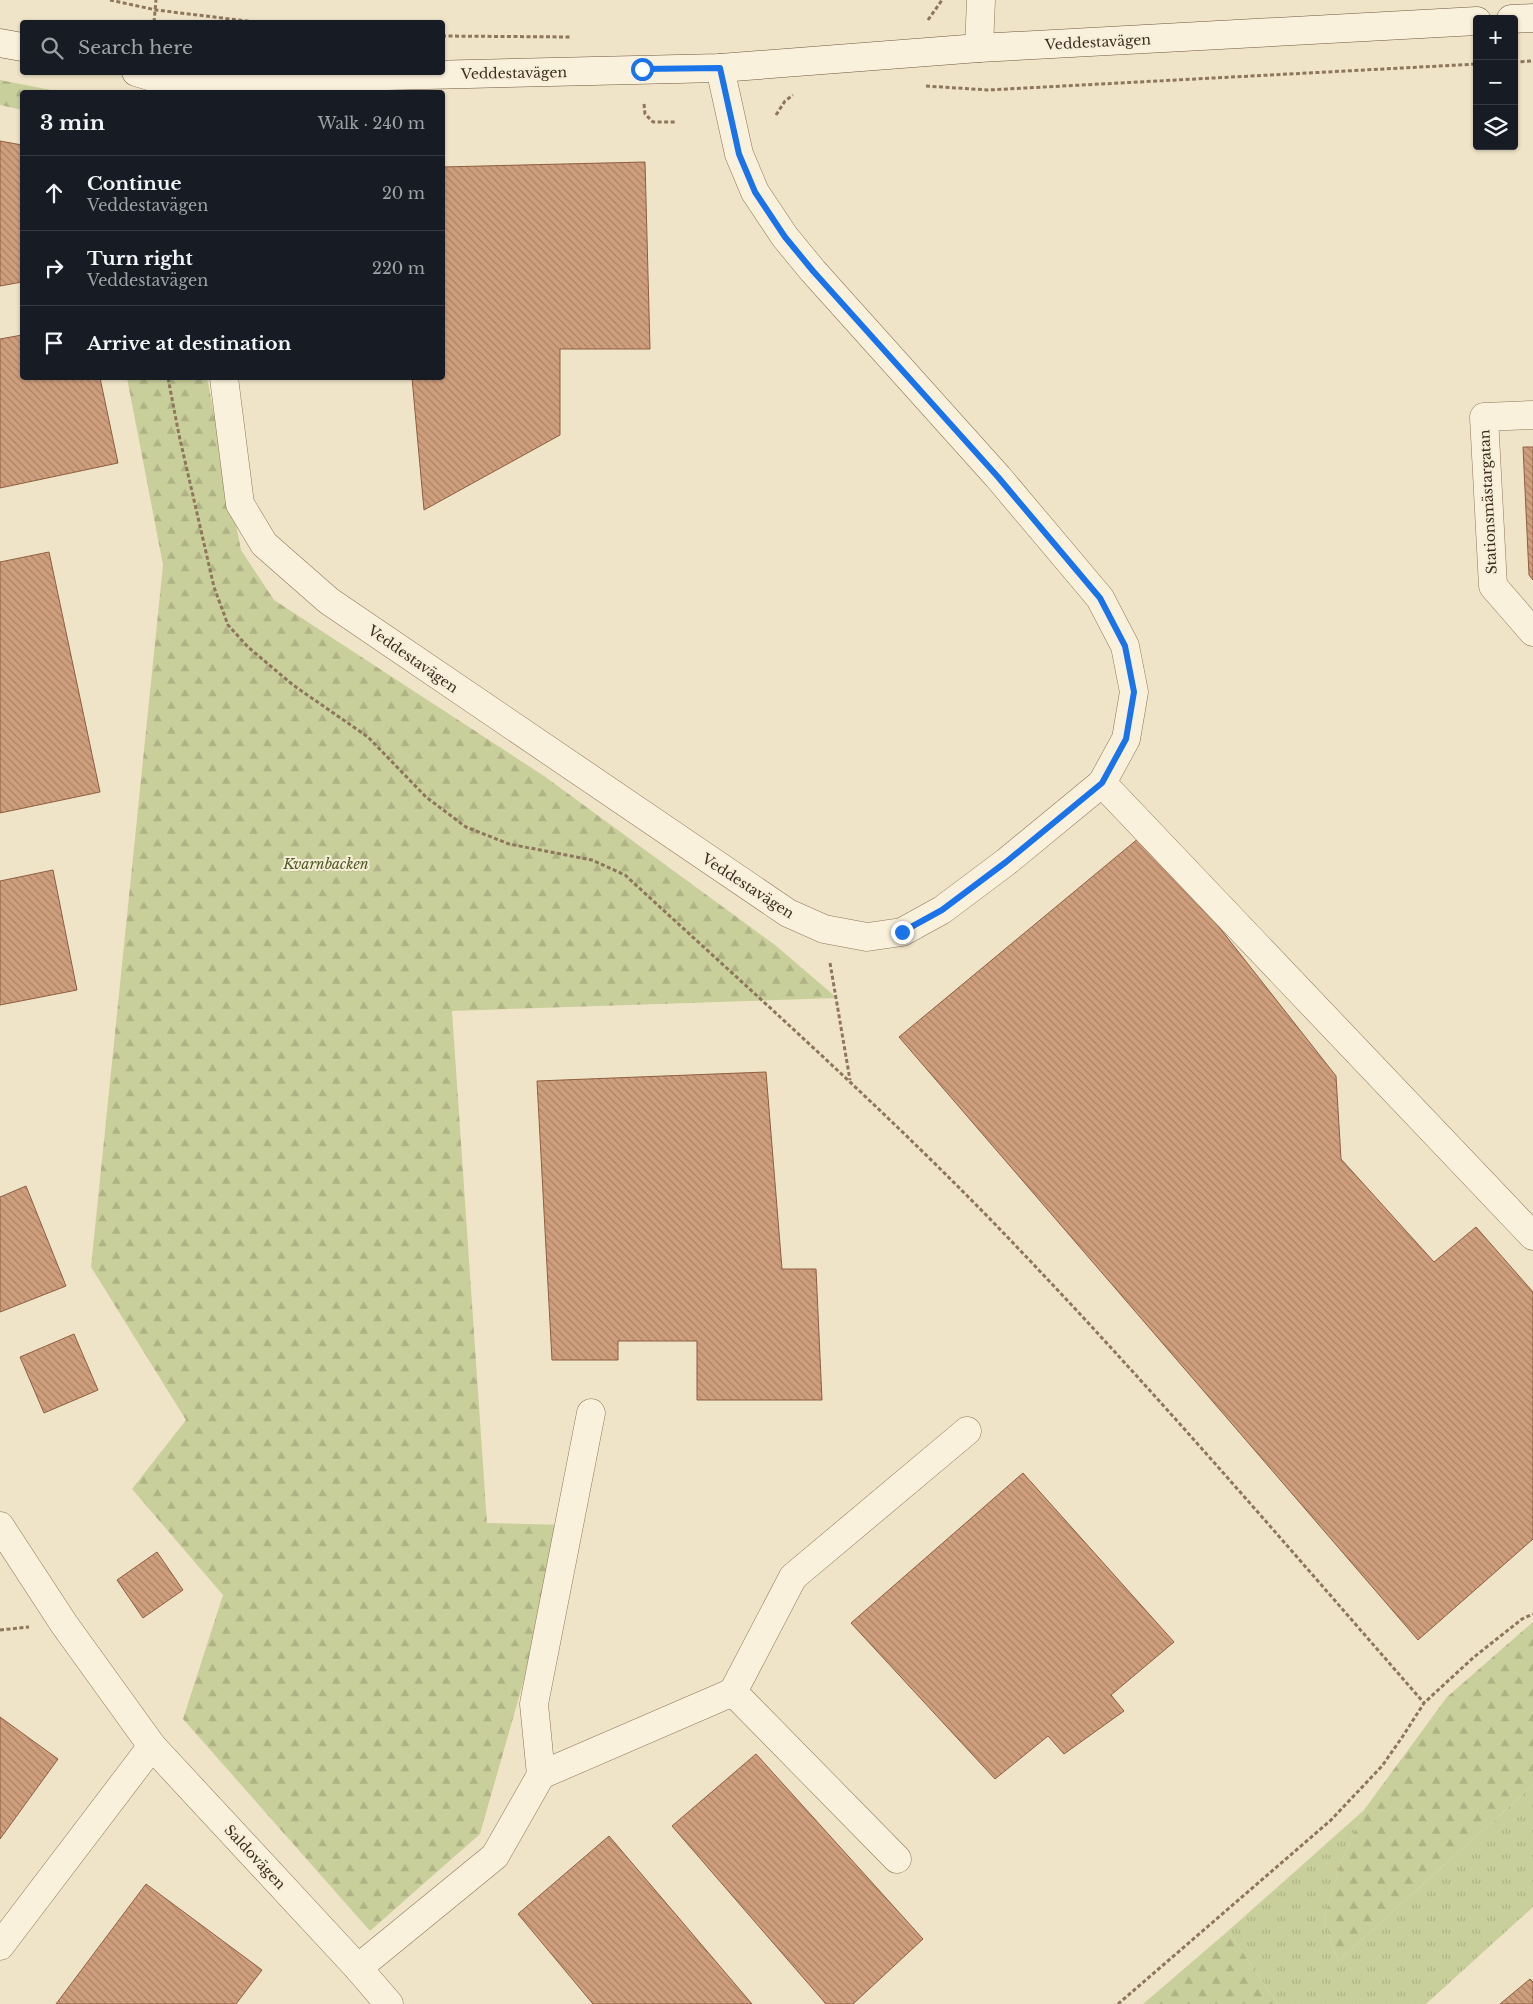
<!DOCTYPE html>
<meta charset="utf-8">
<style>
:root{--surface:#171b24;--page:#242831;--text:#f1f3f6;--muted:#9ea1a6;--line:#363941}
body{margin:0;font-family:"Libre Baskerville",serif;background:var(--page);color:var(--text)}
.controls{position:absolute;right:15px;top:15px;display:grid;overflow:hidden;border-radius:5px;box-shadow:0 1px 4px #0004}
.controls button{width:45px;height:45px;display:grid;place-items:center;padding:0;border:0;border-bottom:1px solid var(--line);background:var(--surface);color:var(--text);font:25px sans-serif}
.stop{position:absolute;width:15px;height:15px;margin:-11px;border:4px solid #1a73e8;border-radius:50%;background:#fff}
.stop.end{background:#1a73e8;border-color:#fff;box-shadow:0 1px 5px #0008}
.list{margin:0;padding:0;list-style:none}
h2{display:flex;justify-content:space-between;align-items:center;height:65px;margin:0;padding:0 20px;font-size:21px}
h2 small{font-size:16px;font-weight:400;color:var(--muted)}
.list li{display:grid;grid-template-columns:32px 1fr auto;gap:15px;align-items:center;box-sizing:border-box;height:75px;padding:0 20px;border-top:1px solid var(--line)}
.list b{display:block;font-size:19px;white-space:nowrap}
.list p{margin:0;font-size:16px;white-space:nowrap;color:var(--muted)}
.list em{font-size:16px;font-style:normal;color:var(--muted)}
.icon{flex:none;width:28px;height:28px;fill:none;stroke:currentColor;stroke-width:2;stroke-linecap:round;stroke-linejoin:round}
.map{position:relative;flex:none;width:1533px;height:2004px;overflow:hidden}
.search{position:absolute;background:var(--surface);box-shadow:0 1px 4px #0004;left:20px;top:20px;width:425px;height:55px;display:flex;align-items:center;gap:12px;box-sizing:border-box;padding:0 18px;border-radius:5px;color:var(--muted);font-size:19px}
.panel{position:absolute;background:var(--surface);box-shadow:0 1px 4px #0004;left:20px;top:90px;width:425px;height:290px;border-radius:5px}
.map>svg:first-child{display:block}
.grass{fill:url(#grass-tufts)}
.forest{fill:url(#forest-firs)}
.building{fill:url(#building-back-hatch);stroke:#8d5f41}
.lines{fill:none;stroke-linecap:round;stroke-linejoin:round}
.street-casing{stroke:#8d765c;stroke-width:29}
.secondary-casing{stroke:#6f573f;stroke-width:29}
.path{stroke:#8d765c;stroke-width:3;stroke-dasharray:4 2.5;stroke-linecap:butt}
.street{stroke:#faf1dc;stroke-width:28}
.secondary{stroke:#faf1dc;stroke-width:28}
.route{stroke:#1a73e8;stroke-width:6}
.labels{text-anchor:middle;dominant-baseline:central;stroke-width:4;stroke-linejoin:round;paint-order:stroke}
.street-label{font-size:14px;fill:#3d2e20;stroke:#f7eed8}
.park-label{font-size:14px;font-style:italic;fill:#4d5a26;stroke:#f7eed8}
</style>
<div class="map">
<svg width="1533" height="2004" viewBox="0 0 1533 2004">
<defs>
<pattern id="grass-tufts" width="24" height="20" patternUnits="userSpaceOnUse" patternTransform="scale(1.25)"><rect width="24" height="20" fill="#c9cf9b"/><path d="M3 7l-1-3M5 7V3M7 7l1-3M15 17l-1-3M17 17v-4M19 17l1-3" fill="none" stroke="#aeb285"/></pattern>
<pattern id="forest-firs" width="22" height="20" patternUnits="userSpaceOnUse" patternTransform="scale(1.25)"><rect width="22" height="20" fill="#c9cf9b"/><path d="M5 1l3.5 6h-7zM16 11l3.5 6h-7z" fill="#aeb285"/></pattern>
<pattern id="building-back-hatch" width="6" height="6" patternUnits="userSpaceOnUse" patternTransform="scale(1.25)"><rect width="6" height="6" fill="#cf9f7d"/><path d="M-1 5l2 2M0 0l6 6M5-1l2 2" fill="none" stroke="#a98266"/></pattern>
</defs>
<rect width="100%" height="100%" fill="#f0e4c8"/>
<polygon class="grass" points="1533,1785 1533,1907 1426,2004 1278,2004 1228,1931 1364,1810 1340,1865 1324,1919 1338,1961"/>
<g class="forest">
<polygon points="0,80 61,92 22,92 22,110 0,105"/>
<polygon points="127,378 207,378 241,550 274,600 544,776 775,945 837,998 452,1011 487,1523 568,1525 480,1834 370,1931 183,1719 223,1595 132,1489 186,1420 91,1267 163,565"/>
<polygon points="1533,1622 1533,1785 1338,1961 1324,1919 1340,1865 1364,1810 1447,1697"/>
<polygon points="1228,1931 1278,2004 1143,2004"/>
</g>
<g class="building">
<polygon points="0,141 22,145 22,282 0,286"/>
<polygon points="645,162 650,349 560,349 560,435 424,510 412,378 442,378 442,167"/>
<polygon points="22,335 22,378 100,378 118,463 0,488 0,339"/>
<polygon points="1523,447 1533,447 1533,580 1529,575"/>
<polygon points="49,552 100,792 0,813 0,562"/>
<polygon points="1145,833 1336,1076 1341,1159 1434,1262 1476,1227 1533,1292 1533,1539 1418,1640 899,1037"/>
<polygon points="53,870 77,990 0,1005 0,881"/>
<polygon points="766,1072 782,1269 816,1269 822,1400 697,1400 697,1341 618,1341 618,1360 552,1360 537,1081"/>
<polygon points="26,1186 66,1286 0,1312 0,1197"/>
<polygon points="74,1334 98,1390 44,1413 20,1357"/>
<polygon points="1023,1473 1174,1642 1111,1695 1124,1711 1064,1754 1048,1736 995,1779 851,1623"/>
<polygon points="157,1552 183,1590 143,1618 117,1580"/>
<polygon points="0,1717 58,1759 0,1839"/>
<polygon points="756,1754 923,1939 853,2004 826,2004 672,1826"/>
<polygon points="609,1836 752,2004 593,2004 518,1914"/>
<polygon points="146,1884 262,1970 236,2004 56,2004"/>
<polygon points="1530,1979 1533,1982 1533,2004 1500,2004"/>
</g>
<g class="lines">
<defs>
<g id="street">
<polyline points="979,48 981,0"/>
<polyline points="224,378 240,504 264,544 329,601 788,913 824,929 867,937 902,932 942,910 1006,862 1102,783 1126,739 1134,692 1125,646 1100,598 998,477 813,271 785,237 755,192 739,154 720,68"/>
<polyline points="1533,415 1484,417 1493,586 1533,632"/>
<polyline points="1102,783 1533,1236"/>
<polyline points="0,1526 64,1624 152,1746 358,1968 389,2004"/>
<polyline points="733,1692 793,1577 967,1431"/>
<polyline points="541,1775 733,1692 897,1859"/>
<polyline points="541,1775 534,1704 591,1413"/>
<polyline points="0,1946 152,1746"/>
<polyline points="358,1968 495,1856 541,1775"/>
</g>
<g id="secondary">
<polyline points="1511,19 1533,18"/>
<polyline points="0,43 22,47"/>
<polyline points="136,72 149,76 218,80 720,68 979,48 1477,21"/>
</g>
</defs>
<use href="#street" class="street-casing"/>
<use href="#secondary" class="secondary-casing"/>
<g class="path">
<polyline points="110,0 156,10 255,22"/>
<polyline points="928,20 942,0"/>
<polyline points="154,22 156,0"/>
<polyline points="442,36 572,37"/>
<polyline points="1514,62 1533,61"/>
<polyline points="926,86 988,90 1477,64"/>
<polyline points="644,104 645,114 653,122 675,122"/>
<polyline points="776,115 785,101 793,95"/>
<path d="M168,378L179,435L214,587L228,625L248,647L293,685L368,737L426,797L466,827L509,844L592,860L625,875C749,989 874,1100 991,1220C1142,1376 1282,1540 1424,1703"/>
<polyline points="830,963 850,1080"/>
<polyline points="0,1630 29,1627"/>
<polyline points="1118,2004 1331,1820 1382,1766 1403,1736 1424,1703 1474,1657 1522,1619 1533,1614"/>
</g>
<use href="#street" class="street"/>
<use href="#secondary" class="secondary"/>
</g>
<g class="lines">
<polyline class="route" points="642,69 720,68 739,154 755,192 785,237 813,271 998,477 1100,598 1125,646 1134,692 1126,739 1102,783 1006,862 942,910 902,932"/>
</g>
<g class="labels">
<g class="street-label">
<text transform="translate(1098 42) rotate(-3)">Veddestavägen</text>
<text transform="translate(514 73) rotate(-1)">Veddestavägen</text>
<text transform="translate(1488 502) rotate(-93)">Stationsmästargatan</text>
<text transform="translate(413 659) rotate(35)">Veddestavägen</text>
<text transform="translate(748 886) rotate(33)">Veddestavägen</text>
<text transform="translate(255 1857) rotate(47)">Saldovägen</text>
</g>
<g class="park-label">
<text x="326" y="864">Kvarnbacken</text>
</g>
</g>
</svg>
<div class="controls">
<button>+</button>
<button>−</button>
<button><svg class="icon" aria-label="layers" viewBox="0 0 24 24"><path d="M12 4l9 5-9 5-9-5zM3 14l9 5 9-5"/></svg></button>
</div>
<div class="stop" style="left:642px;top:69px"></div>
<div class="stop end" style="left:902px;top:932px"></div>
<div class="search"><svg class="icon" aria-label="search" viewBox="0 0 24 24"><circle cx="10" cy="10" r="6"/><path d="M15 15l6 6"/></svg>Search here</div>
<section class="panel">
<h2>3 min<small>Walk · 240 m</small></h2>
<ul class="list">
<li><svg class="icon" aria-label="ahead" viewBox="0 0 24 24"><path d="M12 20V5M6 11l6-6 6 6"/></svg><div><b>Continue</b><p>Veddestavägen</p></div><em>20 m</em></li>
<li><svg class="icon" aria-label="right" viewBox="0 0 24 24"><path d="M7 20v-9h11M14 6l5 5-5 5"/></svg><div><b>Turn right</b><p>Veddestavägen</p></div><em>220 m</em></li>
<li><svg class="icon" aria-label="arrive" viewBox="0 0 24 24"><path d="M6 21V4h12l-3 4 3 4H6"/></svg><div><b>Arrive at destination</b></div></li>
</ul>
</section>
</div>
